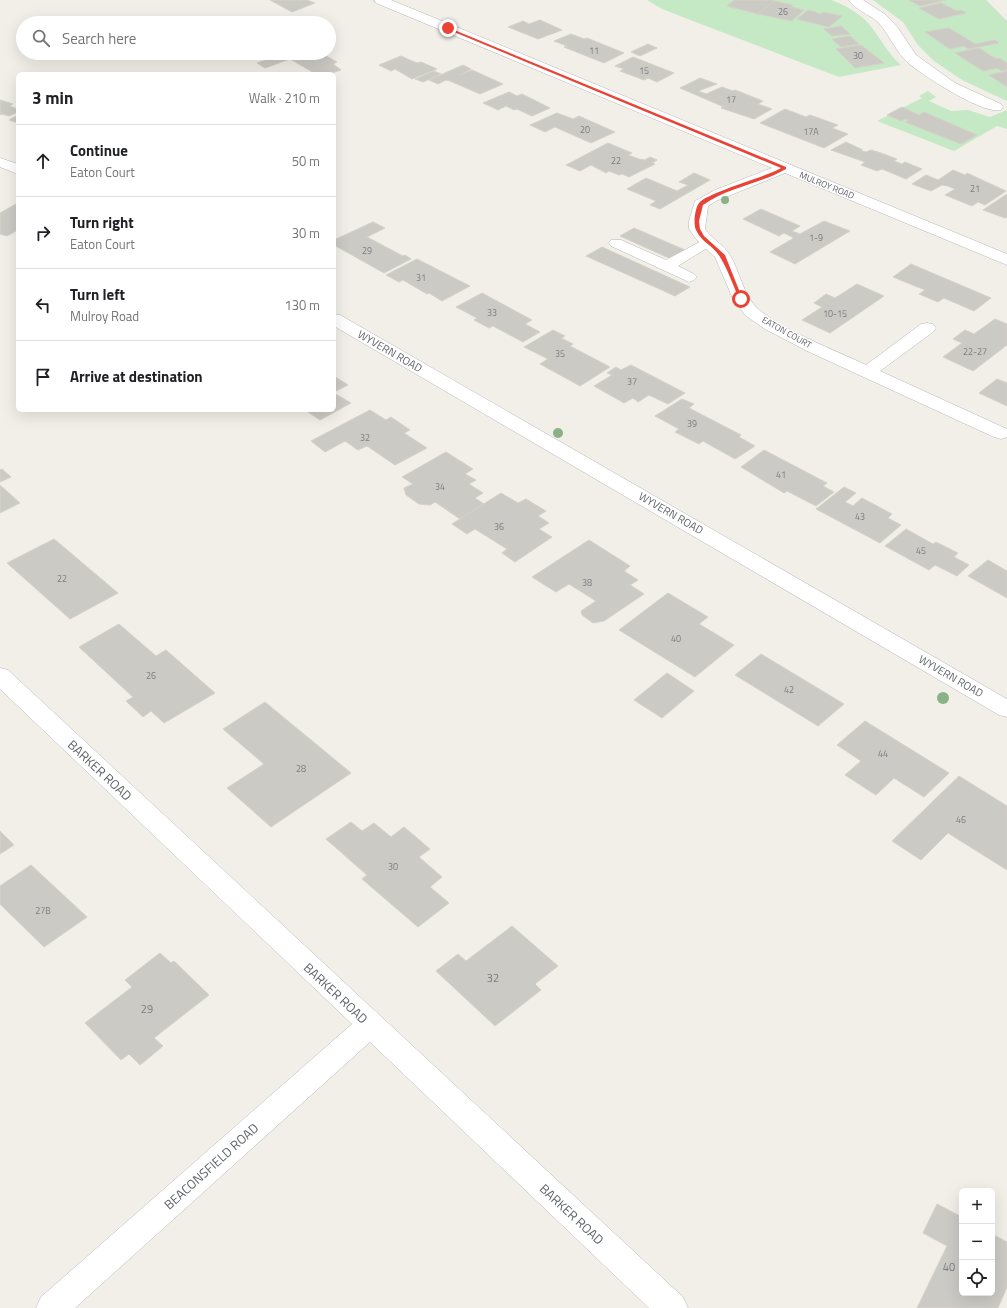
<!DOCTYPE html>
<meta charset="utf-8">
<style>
:root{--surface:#fff;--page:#f2f2f2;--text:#202124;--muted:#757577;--line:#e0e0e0}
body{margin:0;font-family:"Titillium Web",sans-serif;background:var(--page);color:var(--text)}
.controls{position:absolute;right:12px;bottom:12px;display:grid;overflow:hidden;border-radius:6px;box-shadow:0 4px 16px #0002}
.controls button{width:36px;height:36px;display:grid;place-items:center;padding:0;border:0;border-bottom:1px solid var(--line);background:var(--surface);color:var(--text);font:20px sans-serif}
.stop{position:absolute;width:12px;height:12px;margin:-9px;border:3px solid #ea4335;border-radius:50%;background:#fff}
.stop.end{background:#ea4335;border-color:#fff;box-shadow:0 1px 4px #0008}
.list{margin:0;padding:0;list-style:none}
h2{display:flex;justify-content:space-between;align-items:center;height:52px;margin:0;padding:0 16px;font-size:17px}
h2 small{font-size:13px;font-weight:400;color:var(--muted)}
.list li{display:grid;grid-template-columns:26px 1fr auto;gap:12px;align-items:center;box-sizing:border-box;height:72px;padding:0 16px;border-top:1px solid var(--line)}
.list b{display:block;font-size:15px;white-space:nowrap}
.list p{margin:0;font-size:13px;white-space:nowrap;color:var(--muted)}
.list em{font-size:13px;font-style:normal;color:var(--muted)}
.icon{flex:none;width:22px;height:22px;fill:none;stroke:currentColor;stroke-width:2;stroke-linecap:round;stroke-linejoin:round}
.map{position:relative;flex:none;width:1007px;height:1308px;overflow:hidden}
.search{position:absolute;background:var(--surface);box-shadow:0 4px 16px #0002;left:16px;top:16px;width:320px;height:44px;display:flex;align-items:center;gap:10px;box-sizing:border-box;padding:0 14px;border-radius:22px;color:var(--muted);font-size:15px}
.panel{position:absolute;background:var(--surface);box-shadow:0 4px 16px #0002;left:16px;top:72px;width:320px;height:340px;border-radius:6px}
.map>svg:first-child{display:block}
.green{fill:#c5e8c5}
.building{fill:#cccac5;stroke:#d6d1c6}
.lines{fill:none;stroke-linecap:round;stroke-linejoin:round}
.lane-casing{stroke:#b5b8bc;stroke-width:1}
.street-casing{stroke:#b5b8bc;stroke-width:1}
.lane{fill:#fff;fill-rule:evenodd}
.street{fill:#fff;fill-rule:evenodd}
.tree{fill:#89b387}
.route{fill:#ea4335}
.labels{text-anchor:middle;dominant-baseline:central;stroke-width:3;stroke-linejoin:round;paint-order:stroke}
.number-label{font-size:9px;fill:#7a7d7f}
.far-street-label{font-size:9px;fill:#5f6368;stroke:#fff}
.street-label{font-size:11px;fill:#5f6368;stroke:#fff}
.near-number-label{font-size:11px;fill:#7a7d7f}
.near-street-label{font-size:13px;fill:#5f6368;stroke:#fff}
</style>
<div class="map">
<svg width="1007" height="1308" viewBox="0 0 1007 1308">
<rect width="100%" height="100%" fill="#f1efe8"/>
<g class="green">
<path d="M647,0H831C845,5 859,13 868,23C880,37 887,53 901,65L839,77L662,9Z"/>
<polygon points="873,0 986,0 1007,21 1007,101 962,80 934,61 918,45 903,22"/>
<polygon points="928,91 936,97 929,101 951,111 968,110 990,117 1007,110 1007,129 997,126 954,151 877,121 922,98 919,96"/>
</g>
<g class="building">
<polygon points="270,0 307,0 315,3 292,12"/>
<polygon points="734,0 770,0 774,1 758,14 727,6"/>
<polygon points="909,0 946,0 920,6"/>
<polygon points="774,1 793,5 791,7 804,10 792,21 758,14"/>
<polygon points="941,3 957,11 961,10 966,13 939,19 919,8"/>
<polygon points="808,10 821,14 823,12 842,16 829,27 797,19"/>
<polygon points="309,18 318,23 294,23"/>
<polygon points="540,20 562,30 538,39 508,27 523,21 529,24"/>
<polygon points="841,26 850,34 832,36 824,29"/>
<polygon points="949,28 975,44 995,40 999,43 968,49 964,46 950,49 925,32"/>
<polygon points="571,34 584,39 587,38 624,53 604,63 564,47 567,46 554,41"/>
<polygon points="850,36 859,44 841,47 832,39"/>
<polygon points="648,44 657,48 640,56 631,52"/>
<polygon points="861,45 884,63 855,68 836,49"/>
<polygon points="979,48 996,59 999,58 1007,63 1007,70 1002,71 997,68 983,71 955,53"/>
<polygon points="286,53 321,53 337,62 333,64 341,70 328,74 316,74 290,59 265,68 257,63"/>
<polygon points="401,56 417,63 421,62 437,69 412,79 395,69 391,71 379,65"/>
<polygon points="633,57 674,73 657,82 648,78 644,80 620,71 624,69 615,66"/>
<polygon points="463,65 471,69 460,75 472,70 503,84 480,94 450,81 446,80 438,84 429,80"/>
<polygon points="434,71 441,74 423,82 415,79"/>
<polygon points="1007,71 1007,87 989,75"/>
<polygon points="700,78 717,84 698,91 706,94 722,87 733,91 735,90 763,101 758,104 772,109 754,119 721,108 724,107 680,88"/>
<polygon points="509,92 517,96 522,94 550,108 532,116 517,109 514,110 506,106 498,110 483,103"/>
<polygon points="0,100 13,104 9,106 18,109 18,112 9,116 2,114 0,115"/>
<polygon points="902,107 919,115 924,112 977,135 961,144 905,122 909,120 905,119 901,121 887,115"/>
<polygon points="785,109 806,117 810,115 838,125 832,128 848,134 824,148 760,123"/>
<polygon points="557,113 573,119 579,116 615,132 591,143 555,127 545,132 530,125"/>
<polygon points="18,115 18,123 9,120"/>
<polygon points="846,142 863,150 861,151 866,152 871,150 881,153 897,159 894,161 902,164 905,162 922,169 906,179 882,169 877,171 861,165 865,162 831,150"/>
<polygon points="608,143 632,153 628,155 639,159 645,160 650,157 657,160 652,163 655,164 629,177 622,174 619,175 609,171 606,173 591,165 580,171 566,165"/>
<polygon points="953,170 965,175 967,173 1006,191 985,205 978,202 972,206 945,195 955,189 948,186 942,185 931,191 912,184 926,175 938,180"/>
<polygon points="694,173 710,180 660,209 650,205 656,201 627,189 646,178 677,191 688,185 679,182"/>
<polygon points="1007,194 1007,217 1005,218 983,210"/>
<polygon points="16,204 18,205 18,232 16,231 7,236 0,234 0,213"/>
<polygon points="761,209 800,226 792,231 800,234 824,221 850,231 795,264 770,252 794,238 784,233 779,236 743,219"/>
<polygon points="373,222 385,228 367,237 403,256 405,255 411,259 384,273 334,245 334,240"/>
<polygon points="634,228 685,250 671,259 620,236"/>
<polygon points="602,247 690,287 675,296 586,256"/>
<polygon points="417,259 470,286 442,301 429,293 427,294 403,280 399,282 386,275"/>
<polygon points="911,264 991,298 974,311 944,298 938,302 919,294 925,290 893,277"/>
<polygon points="857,284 884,296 830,333 802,320 822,307 814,303 826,294 835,298"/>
<polygon points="482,293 532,320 525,324 540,332 523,342 493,326 489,328 474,320 477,318 456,307"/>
<polygon points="995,319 1007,324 1007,345 973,371 943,357 962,343 953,339 965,330 974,334"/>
<polygon points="553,330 565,336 561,338 573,344 570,346 610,367 580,386 540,364 548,359 524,347"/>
<polygon points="631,365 685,393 668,404 649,395 638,402 633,398 624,403 594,386 612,375 607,373 616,367 621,370"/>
<polygon points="334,376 348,385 334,392"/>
<polygon points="997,379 1007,383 1007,406 979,393"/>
<polygon points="334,393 351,403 320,420 305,410 334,410"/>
<polygon points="682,399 694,404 689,408 741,435 739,437 755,446 735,459 703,441 699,444 675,432 679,429 655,416"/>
<polygon points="370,410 386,420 391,417 410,430 404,433 427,448 395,465 367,446 358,450 345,441 325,452 311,441"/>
<polygon points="764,450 827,483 823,486 834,492 816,506 787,491 784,493 741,467"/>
<polygon points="446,452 473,469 465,474 476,480 469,484 483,493 475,498 484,504 460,519 435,502 430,505 419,504 406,495 404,488 413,484 402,477"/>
<polygon points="2,469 11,477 0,482 0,470"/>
<polygon points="0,485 20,503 0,513"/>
<polygon points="844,487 856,493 845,502 853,506 862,498 892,514 888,518 901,525 880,543 816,509"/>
<polygon points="501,493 518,503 526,499 546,511 538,516 549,523 539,529 552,537 515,562 502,553 507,549 475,529 467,534 452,524"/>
<polygon points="906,529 933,544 936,542 958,553 954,557 969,565 957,576 935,565 929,570 885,546"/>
<polygon points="54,539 118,593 70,619 7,563"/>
<polygon points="589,540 630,566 624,571 638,580 630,585 644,594 604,621 593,623 582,615 581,611 596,601 569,584 556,592 532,577"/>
<polygon points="988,560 1007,571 1007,598 968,576"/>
<polygon points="668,593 708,617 699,624 734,645 695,677 619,630"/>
<polygon points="119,624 156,656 166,650 215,693 164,723 151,711 143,717 126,701 133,697 79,647"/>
<polygon points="761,654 844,704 818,726 735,675"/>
<polygon points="667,673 694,691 662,718 634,700"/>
<polygon points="265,702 351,773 271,827 227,788 264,764 223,729"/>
<polygon points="865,721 949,773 924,797 894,778 876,795 845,775 861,761 837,745"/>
<polygon points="959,776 1007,806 1007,870 948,833 921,860 892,841"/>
<polygon points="351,822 362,831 374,823 391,837 404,827 430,849 419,857 442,877 430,887 449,903 418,927 362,879 367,875 326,839"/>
<polygon points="0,831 14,845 0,854"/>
<polygon points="31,865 87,917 44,947 0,904 0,886"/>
<polygon points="512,926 558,966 535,984 541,990 495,1026 436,971 458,954 466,961"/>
<polygon points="160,953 171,963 174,961 209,995 154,1038 163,1046 140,1065 129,1054 121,1060 85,1023 132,987 125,980"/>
<polygon points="937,1204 962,1217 962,1293 992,1293 992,1234 1007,1242 1007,1287 998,1308 917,1308 947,1246 923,1233"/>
</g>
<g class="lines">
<defs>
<polygon id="lane" points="707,238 712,239 714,242 712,245 678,266 694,274 697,277 694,280 689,282 611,246 609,243 611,240 621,240 666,260"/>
<g id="street">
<path d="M374,0H391L1007,254V265L785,173L716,201L708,206L705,229C712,239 724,245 730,255C740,272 743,295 758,309C784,331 835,350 866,365L921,324L927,323L933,324L936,328L933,332L880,371L1007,429V437L1001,439L994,437L807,351L765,329L746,316L733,299L715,257L696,239L689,229V221L695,201L715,190L772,168L376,3Z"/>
<path d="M849,0H863L886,15L898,28L916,55L955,83L1001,104L1003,107L1001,110C983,115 922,75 907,62C896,52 889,34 878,22C869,14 855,10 849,0Z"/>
<polygon points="0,158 18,164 18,174 0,167"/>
<polygon points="334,314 340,315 1007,699 1007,717 999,715 334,326"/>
<polygon points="0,668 8,670 683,1297 688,1308 649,1308 370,1042 75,1308 36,1308 41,1297 352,1024 0,689"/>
</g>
</defs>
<use href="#lane" class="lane-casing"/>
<use href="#street" class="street-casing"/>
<use href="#lane" class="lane"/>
<use href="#street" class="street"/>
</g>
<g class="tree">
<circle cx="725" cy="200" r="4"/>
<circle cx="558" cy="433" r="5"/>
<circle cx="943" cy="698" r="6"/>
</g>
<path class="route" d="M447,27L786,167V169C760,184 728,187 703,205L699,221L700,229L704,236L725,255L743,300L739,299C733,285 728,270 720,257C714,246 701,242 696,230C693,224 695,208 699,203C708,192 764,178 781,168L447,29Z"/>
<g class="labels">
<g class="number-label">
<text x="783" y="11">26</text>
<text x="594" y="50">11</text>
<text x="858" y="55">30</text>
<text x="644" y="70">15</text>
<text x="731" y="99">17</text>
<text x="585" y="129">20</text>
<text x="811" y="131">17A</text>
<text x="616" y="160">22</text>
<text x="975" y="188">21</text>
<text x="816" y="237">1-9</text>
<text x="367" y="250">29</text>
<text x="421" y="277">31</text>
<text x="492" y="312">33</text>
<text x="835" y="313">10-15</text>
<text x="975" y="351">22-27</text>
<text x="560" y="353">35</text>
<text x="632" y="381">37</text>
<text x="692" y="423">39</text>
<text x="365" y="437">32</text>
<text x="781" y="474">41</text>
<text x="440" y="486">34</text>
<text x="860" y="516">43</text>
<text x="499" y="526">36</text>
<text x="921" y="550">45</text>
<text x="62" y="578">22</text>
<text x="587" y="582">38</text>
<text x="676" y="638">40</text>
<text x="151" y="675">26</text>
<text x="789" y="689">42</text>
<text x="883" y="753">44</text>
<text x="301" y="768">28</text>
<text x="961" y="819">46</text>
<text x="393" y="866">30</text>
<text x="43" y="910">27B</text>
</g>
<g class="far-street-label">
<text transform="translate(827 185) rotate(22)">MULROY ROAD</text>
<text transform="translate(787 332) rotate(29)">EATON COURT</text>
</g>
<g class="street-label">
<text transform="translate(390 351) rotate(30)">WYVERN ROAD</text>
<text transform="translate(671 513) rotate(30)">WYVERN ROAD</text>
<text transform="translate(951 676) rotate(30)">WYVERN ROAD</text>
</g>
<g class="near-number-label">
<text x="493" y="978">32</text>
<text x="147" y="1009">29</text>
<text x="949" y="1267">40</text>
</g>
<g class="near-street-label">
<text transform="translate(100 770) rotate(43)">BARKER ROAD</text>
<text transform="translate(336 993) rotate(43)">BARKER ROAD</text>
<text transform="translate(211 1166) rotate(-42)">BEACONSFIELD ROAD</text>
<text transform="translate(572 1214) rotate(43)">BARKER ROAD</text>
</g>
</g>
</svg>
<div class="controls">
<button>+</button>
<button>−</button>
<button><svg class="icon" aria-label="locate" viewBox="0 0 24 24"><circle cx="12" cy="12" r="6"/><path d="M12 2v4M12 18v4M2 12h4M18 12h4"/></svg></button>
</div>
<div class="stop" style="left:741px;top:299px"></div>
<div class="stop end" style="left:448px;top:28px"></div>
<div class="search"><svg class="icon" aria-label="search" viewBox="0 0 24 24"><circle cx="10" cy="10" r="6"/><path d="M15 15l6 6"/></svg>Search here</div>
<section class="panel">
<h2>3 min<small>Walk · 210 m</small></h2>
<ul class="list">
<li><svg class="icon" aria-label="ahead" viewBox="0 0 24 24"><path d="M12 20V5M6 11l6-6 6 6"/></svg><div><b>Continue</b><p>Eaton Court</p></div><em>50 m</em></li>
<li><svg class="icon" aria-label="right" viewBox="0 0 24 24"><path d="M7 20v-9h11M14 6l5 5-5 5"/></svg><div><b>Turn right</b><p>Eaton Court</p></div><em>30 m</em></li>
<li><svg class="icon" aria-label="left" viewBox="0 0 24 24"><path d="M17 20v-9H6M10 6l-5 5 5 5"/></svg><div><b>Turn left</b><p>Mulroy Road</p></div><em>130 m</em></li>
<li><svg class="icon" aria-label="arrive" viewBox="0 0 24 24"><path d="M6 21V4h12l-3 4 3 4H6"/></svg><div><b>Arrive at destination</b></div></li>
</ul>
</section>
</div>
